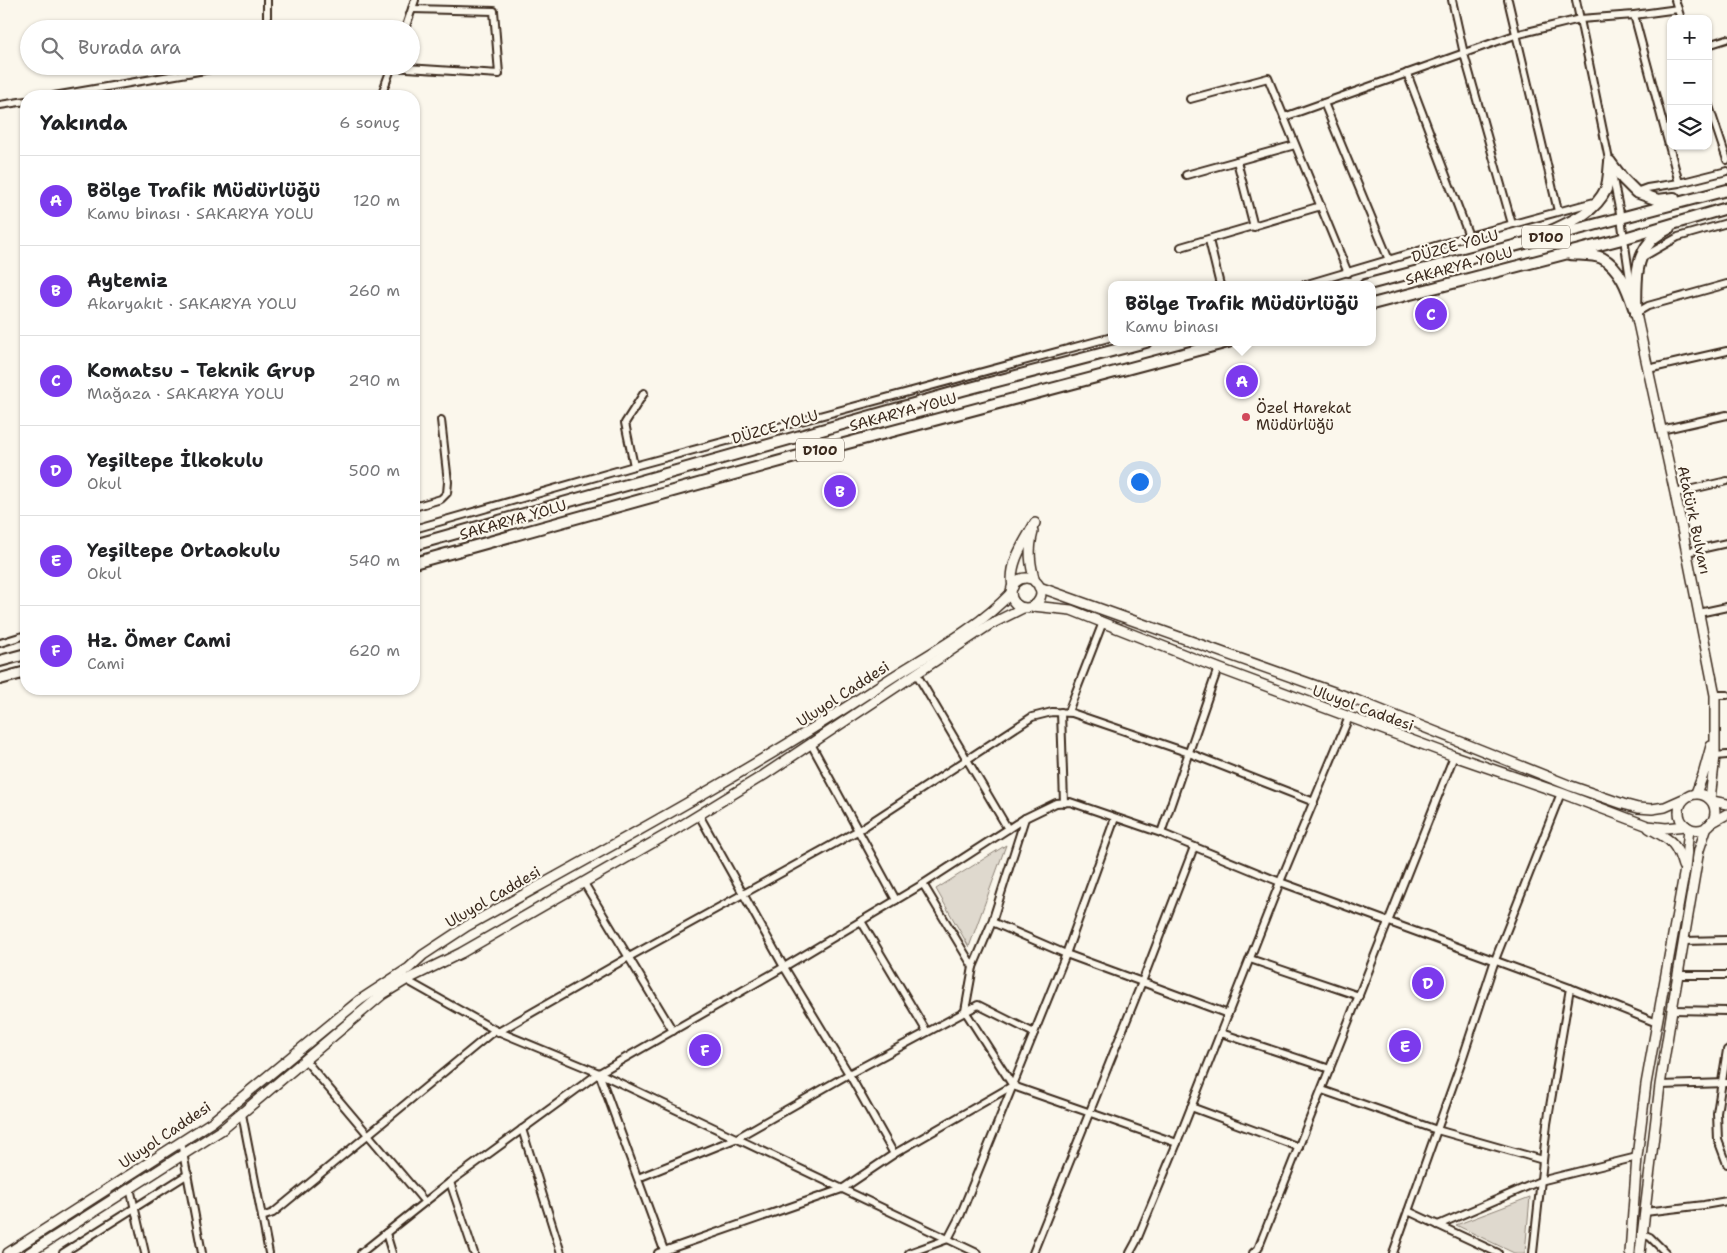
<!DOCTYPE html>
<html lang="tr">
<meta charset="utf-8">
<style>
:root{--surface:#fff;--page:#f6f6f6;--text:#202124;--muted:#757577;--line:#e0e0e0;--accent:#7c3aed}
body{margin:0;font-family:"Shantell Sans",sans-serif;background:var(--page);color:var(--text)}
.controls{position:absolute;right:15px;top:15px;display:grid;overflow:hidden;border-radius:10px;box-shadow:0 1px 4px #0004}
.controls button{width:45px;height:45px;display:grid;place-items:center;padding:0;border:0;border-bottom:1px solid var(--line);background:var(--surface);color:var(--text);font:25px sans-serif}
.you{position:absolute;left:1139px;top:481px;width:18px;height:18px;margin:-12px;border:4px solid #fff;border-radius:50%;background:#1a73e8;box-shadow:0 0 0 8px #1a73e833}
.badge{display:grid;place-items:center;width:32px;height:32px;border-radius:50%;background:var(--accent);color:#fff;font-size:16px;font-weight:700}
.pin{position:absolute;translate:-50% -50%;border:2px solid #fff;box-shadow:0 1px 5px #0006}
.popup{position:absolute;left:1108px;top:281px;width:268px;height:65px;box-sizing:border-box;display:grid;place-content:center;border-radius:10px;background:var(--surface);filter:drop-shadow(0 1px 4px #0005);font-size:16px;white-space:nowrap;color:var(--muted)}
.popup b{font-size:19px;color:var(--text)}
.popup::after{content:'';position:absolute;left:50%;top:100%;margin-left:-10px;border:10px solid transparent;border-top-color:var(--surface)}
.list{margin:0;padding:0;list-style:none}
h2{display:flex;justify-content:space-between;align-items:center;height:65px;margin:0;padding:0 20px;font-size:21px}
h2 small{font-size:16px;font-weight:400;color:var(--muted)}
.list li{display:grid;grid-template-columns:32px 1fr auto;gap:15px;align-items:center;box-sizing:border-box;height:90px;padding:0 20px;border-top:1px solid var(--line)}
.list b{display:block;font-size:19px;white-space:nowrap}
.list p{margin:0;font-size:16px;white-space:nowrap;color:var(--muted)}
.list em{font-size:16px;font-style:normal;color:var(--muted)}
.icon{flex:none;width:28px;height:28px;fill:none;stroke:currentColor;stroke-width:2;stroke-linecap:round;stroke-linejoin:round}
.map{position:relative;flex:none;width:1727px;height:1253px;overflow:hidden}
.search{position:absolute;background:var(--surface);box-shadow:0 1px 4px #0004;left:20px;top:20px;width:400px;height:55px;display:flex;align-items:center;gap:12px;box-sizing:border-box;padding:0 18px;border-radius:28px;color:var(--muted);font-size:19px}
.panel{position:absolute;background:var(--surface);box-shadow:0 1px 4px #0004;left:20px;top:90px;width:400px;height:605px;border-radius:20px}
.map>svg:first-child{display:block}
.green{fill:#dfd9ce;stroke:#8d8276}
.lines{fill:none;stroke-linecap:round;stroke-linejoin:round}
.minor-casing{stroke:#3b2a1e;stroke-width:10}
.secondary-casing{stroke:#3b2a1e;stroke-width:12}
.trunk-casing{stroke:#3b2a1e;stroke-width:14}
.minor{stroke:#fbf7ec;stroke-width:6}
.secondary{stroke:#fbf7ec;stroke-width:9}
.trunk{stroke:#fbf7ec;stroke-width:10}
.poi-dot{fill:#d1495b;stroke:#fbf7ec;stroke-width:2}
.labels{text-anchor:middle;dominant-baseline:central;stroke-width:4.5;stroke-linejoin:round;paint-order:stroke}
.shield{fill:#fbf7ec;stroke:#75685c;stroke-width:1}
.shield-label{font-size:14px;font-weight:bold;fill:#3b2a1e}
.street-label{font-size:15px;fill:#3b2a1e;stroke:#fbf7ec}
.poi-label{font-size:15px;fill:#3b2a1e;stroke:#fbf7ec;text-anchor:start}
</style>
<div class="map">
<svg width="1727" height="1253" viewBox="0 0 1727 1253">
<rect width="100%" height="100%" fill="#fbf7ec"/>
<filter id="ink" filterUnits="userSpaceOnUse"><feTurbulence type="fractalNoise" baseFrequency=".02" numOctaves="2"/><feDisplacementMap in="SourceGraphic" scale="10" xChannelSelector="R" yChannelSelector="G"/><feConvolveMatrix kernelMatrix="1 2 1 2 8 2 1 2 1" color-interpolation-filters="sRGB"/></filter>
<g filter="url(#ink)">
<g class="green">
<polygon points="1006,845 969,947 936,889"/>
<polygon points="1530,1197 1525,1253 1514,1253 1456,1225"/>
</g>
<g class="lines">
<defs>
<g id="minor">
<polyline points="267,0 267,29"/>
<polyline points="1452,0 1464,54 1512,224"/>
<polyline points="1508,0 1558,211"/>
<polyline points="1576,0 1621,218 1632,293"/>
<polyline points="1675,0 1681,19"/>
<polyline points="1634,15 1679,183"/>
<polyline points="405,29 415,0"/>
<polyline points="1708,45 1727,39"/>
<polyline points="392,67 499,74 494,11 412,9"/>
<polyline points="1407,73 1469,236"/>
<polyline points="54,96 228,66"/>
<polyline points="381,96 392,66"/>
<polyline points="1190,99 1268,78 1348,273"/>
<polyline points="1324,103 1389,260"/>
<polyline points="1708,103 1727,160"/>
<polyline points="0,105 26,101"/>
<polyline points="1284,117 1515,35 1580,19 1634,15 1678,9"/>
<polyline points="1237,161 1254,227"/>
<polyline points="1186,175 1295,145"/>
<polyline points="1636,192 1647,188 1679,183 1727,171"/>
<polyline points="1209,240 1220,285"/>
<polyline points="1181,247 1321,206"/>
<polyline points="1643,257 1678,237 1727,223"/>
<polyline points="1304,285 1469,236 1598,201"/>
<polyline points="1636,313 1648,306 1727,284"/>
<polyline points="1648,369 1727,351"/>
<polyline points="1661,430 1727,415"/>
<polyline points="634,466 625,423 644,393"/>
<polyline points="1675,493 1727,481"/>
<polyline points="414,507 441,499 447,493 448,482 441,420"/>
<polyline points="414,529 634,466 1112,337"/>
<polyline points="1687,552 1727,543"/>
<polyline points="1699,613 1727,607"/>
<polyline points="0,643 26,635"/>
<polyline points="916,673 1008,829"/>
<polyline points="1715,695 1727,695"/>
<polyline points="1061,712 1064,803"/>
<polyline points="1068,712 1103,622"/>
<polyline points="811,744 896,900"/>
<polyline points="1715,756 1727,755"/>
<polyline points="699,815 784,967 849,1074 894,1154"/>
<polyline points="1025,818 992,922 1066,954 1142,982 1194,847"/>
<polyline points="1161,833 1218,668"/>
<polyline points="584,883 673,1031"/>
<polyline points="923,884 973,967"/>
<polyline points="861,921 927,1032"/>
<polyline points="992,922 973,967 965,1011 1013,1086 1177,1143"/>
<polyline points="1684,941 1727,940"/>
<polyline points="1250,959 1359,996"/>
<polyline points="1679,975 1727,975"/>
<polyline points="403,980 406,980 495,1030 599,1073 977,1253"/>
<polyline points="1672,1010 1727,1011"/>
<polyline points="498,1032 629,957 859,830 1032,717 1052,712 1072,713 1189,753 1314,802"/>
<polyline points="1221,1033 1330,1069"/>
<polyline points="1727,1050 1717,1113 1718,1140 1727,1164"/>
<polyline points="305,1060 425,1202"/>
<polyline points="599,1073 665,1253"/>
<polyline points="1660,1085 1727,1083"/>
<polyline points="1322,1090 1437,1130 1543,1160"/>
<polyline points="1191,1107 1299,1147"/>
<polyline points="242,1114 269,1253"/>
<polyline points="522,1129 561,1253"/>
<polyline points="181,1142 202,1253"/>
<polyline points="638,1178 735,1139 849,1074 978,1005 1034,1033"/>
<polyline points="450,1182 474,1253"/>
<polyline points="130,1188 145,1253"/>
<polyline points="1408,1211 1498,1253"/>
<polyline points="1645,1212 1704,1205 1727,1201"/>
<polyline points="262,1217 273,1213 495,1030"/>
<polyline points="1438,1225 1540,1181 1637,1157"/>
<polyline points="1643,1234 1650,1237 1666,1253"/>
<polyline points="63,1253 188,1174"/>
<polyline points="361,1253 386,1233"/>
<polyline points="392,1253 386,1233 450,1182 599,1073 784,967 923,884 1025,818 1056,803 1070,802 1161,833 1280,882 1570,988 1657,1023"/>
<polyline points="658,1253 842,1189 894,1154 1012,1086"/>
<polyline points="909,1253 948,1239 960,1216 1066,954 1115,818"/>
<polyline points="1033,1253 1142,982 1228,1014"/>
<polyline points="1130,1253 1136,1242 1177,1143 1280,882 1349,717"/>
<polyline points="1253,1253 1258,1249 1454,756"/>
<polyline points="1393,1253 1462,1060 1495,960 1561,793"/>
<polyline points="1533,1253 1547,1124 1570,988"/>
</g>
<g id="secondary">
<polyline points="1636,314 1675,493 1715,695 1715,756 1710,799"/>
<path d="M1033,532C1028,550 1030,564 1035,582"/>
<circle cx="1026" cy="593" r="15"/>
<path d="M1013,587C1008,564 1025,541 1035,523"/>
<polyline points="1039,587 1356,700 1571,786 1623,804 1638,808 1652,809 1665,807 1683,799"/>
<polyline points="1033,606 1071,610 1218,668 1454,756 1561,793 1648,826 1666,828 1686,826"/>
<polyline points="1696,793 1703,775 1711,746"/>
<circle cx="1697" cy="812" r="18"/>
<polyline points="1712,801 1727,804"/>
<polyline points="1711,823 1727,814"/>
<path d="M1649,828C1670,840 1676,841 1683,866"/>
<path d="M8,1253L212,1122L360,1000L409,968L423,955L467,926C609,847 753,770 888,680C930,653 977,629 1011,593"/>
<polyline points="29,1253 223,1129 383,994 406,980 461,953 666,835 764,775 989,625 1023,608"/>
<polyline points="1630,1253 1637,1157 1646,1084 1685,869 1689,828"/>
<polyline points="1640,1253 1660,1085 1672,1010 1699,850 1707,826"/>
</g>
<g id="trunk">
<polyline points="1610,162 1623,179 1636,192 1658,200 1674,198"/>
<path d="M1551,231C1573,221 1595,212 1606,189C1609,181 1609,170 1610,162"/>
<path d="M1570,254C1579,255 1594,254 1602,258C1620,267 1628,290 1634,308"/>
<polyline points="1365,285 1727,190"/>
<polyline points="1372,304 1618,240 1727,208"/>
<path d="M1636,314C1637,289 1633,262 1650,242C1654,236 1663,232 1669,228"/>
<polyline points="414,545 963,390 1146,342"/>
<polyline points="414,563 795,457 1228,342"/>
<polyline points="0,661 26,654"/>
<polyline points="0,679 26,672"/>
</g>
</defs>
<use href="#minor" class="minor-casing"/>
<use href="#secondary" class="secondary-casing"/>
<use href="#trunk" class="trunk-casing"/>
<use href="#minor" class="minor"/>
<use href="#secondary" class="secondary"/>
<use href="#trunk" class="trunk"/>
</g>
</g>
<circle class="poi-dot" cx="1246" cy="417" r="5"/>
<g class="labels">
<g class="shield">
<rect x="1522" y="225.5" width="48" height="23" rx="4"/>
<rect x="796" y="438.5" width="48" height="23" rx="4"/>
</g>
<g class="shield-label">
<text x="1546" y="237">D100</text>
<text x="820" y="450">D100</text>
</g>
<g class="street-label">
<text transform="translate(1455 246) rotate(-15)">DÜZCE YOLU</text>
<text transform="translate(1459 266) rotate(-15)">SAKARYA YOLU</text>
<text transform="translate(903 412) rotate(-15)">SAKARYA YOLU</text>
<text transform="translate(775 427) rotate(-16)">DÜZCE YOLU</text>
<text transform="translate(513 520) rotate(-16)">SAKARYA YOLU</text>
<text transform="translate(1694 520) rotate(78)">Atatürk Bulvarı</text>
<text transform="translate(843 694) rotate(-33)">Uluyol Caddesi</text>
<text transform="translate(1363 708) rotate(20)">Uluyol Caddesi</text>
<text transform="translate(493 897) rotate(-30)">Uluyol Caddesi</text>
<text transform="translate(165 1135) rotate(-34)">Uluyol Caddesi</text>
</g>
<g class="poi-label">
<text x="1256" y="408">Özel Harekat<tspan x="1256" dy="17">Müdürlüğü</tspan></text>
</g>
</g>
</svg>
<div class="controls">
<button>+</button>
<button>−</button>
<button><svg class="icon" aria-label="layers" viewBox="0 0 24 24"><path d="M12 4l9 5-9 5-9-5zM3 14l9 5 9-5"/></svg></button>
</div>
<div class="you"></div>
<div class="pin badge" style="left:1242px;top:381px">A</div>
<div class="popup"><b>Bölge Trafik Müdürlüğü</b>Kamu binası</div>
<div class="pin badge" style="left:840px;top:491px">B</div>
<div class="pin badge" style="left:1431px;top:314px">C</div>
<div class="pin badge" style="left:1428px;top:983px">D</div>
<div class="pin badge" style="left:1405px;top:1046px">E</div>
<div class="pin badge" style="left:705px;top:1050px">F</div>
<div class="search"><svg class="icon" aria-label="search" viewBox="0 0 24 24"><circle cx="10" cy="10" r="6"/><path d="M15 15l6 6"/></svg>Burada ara</div>
<section class="panel">
<h2>Yakında<small>6 sonuç</small></h2>
<ul class="list">
<li><span class="badge">A</span><div><b>Bölge Trafik Müdürlüğü</b><p>Kamu binası · SAKARYA YOLU</p></div><em>120 m</em></li>
<li><span class="badge">B</span><div><b>Aytemiz</b><p>Akaryakıt · SAKARYA YOLU</p></div><em>260 m</em></li>
<li><span class="badge">C</span><div><b>Komatsu - Teknik Grup</b><p>Mağaza · SAKARYA YOLU</p></div><em>290 m</em></li>
<li><span class="badge">D</span><div><b>Yeşiltepe İlkokulu</b><p>Okul</p></div><em>500 m</em></li>
<li><span class="badge">E</span><div><b>Yeşiltepe Ortaokulu</b><p>Okul</p></div><em>540 m</em></li>
<li><span class="badge">F</span><div><b>Hz. Ömer Cami</b><p>Cami</p></div><em>620 m</em></li>
</ul>
</section>
</div>
